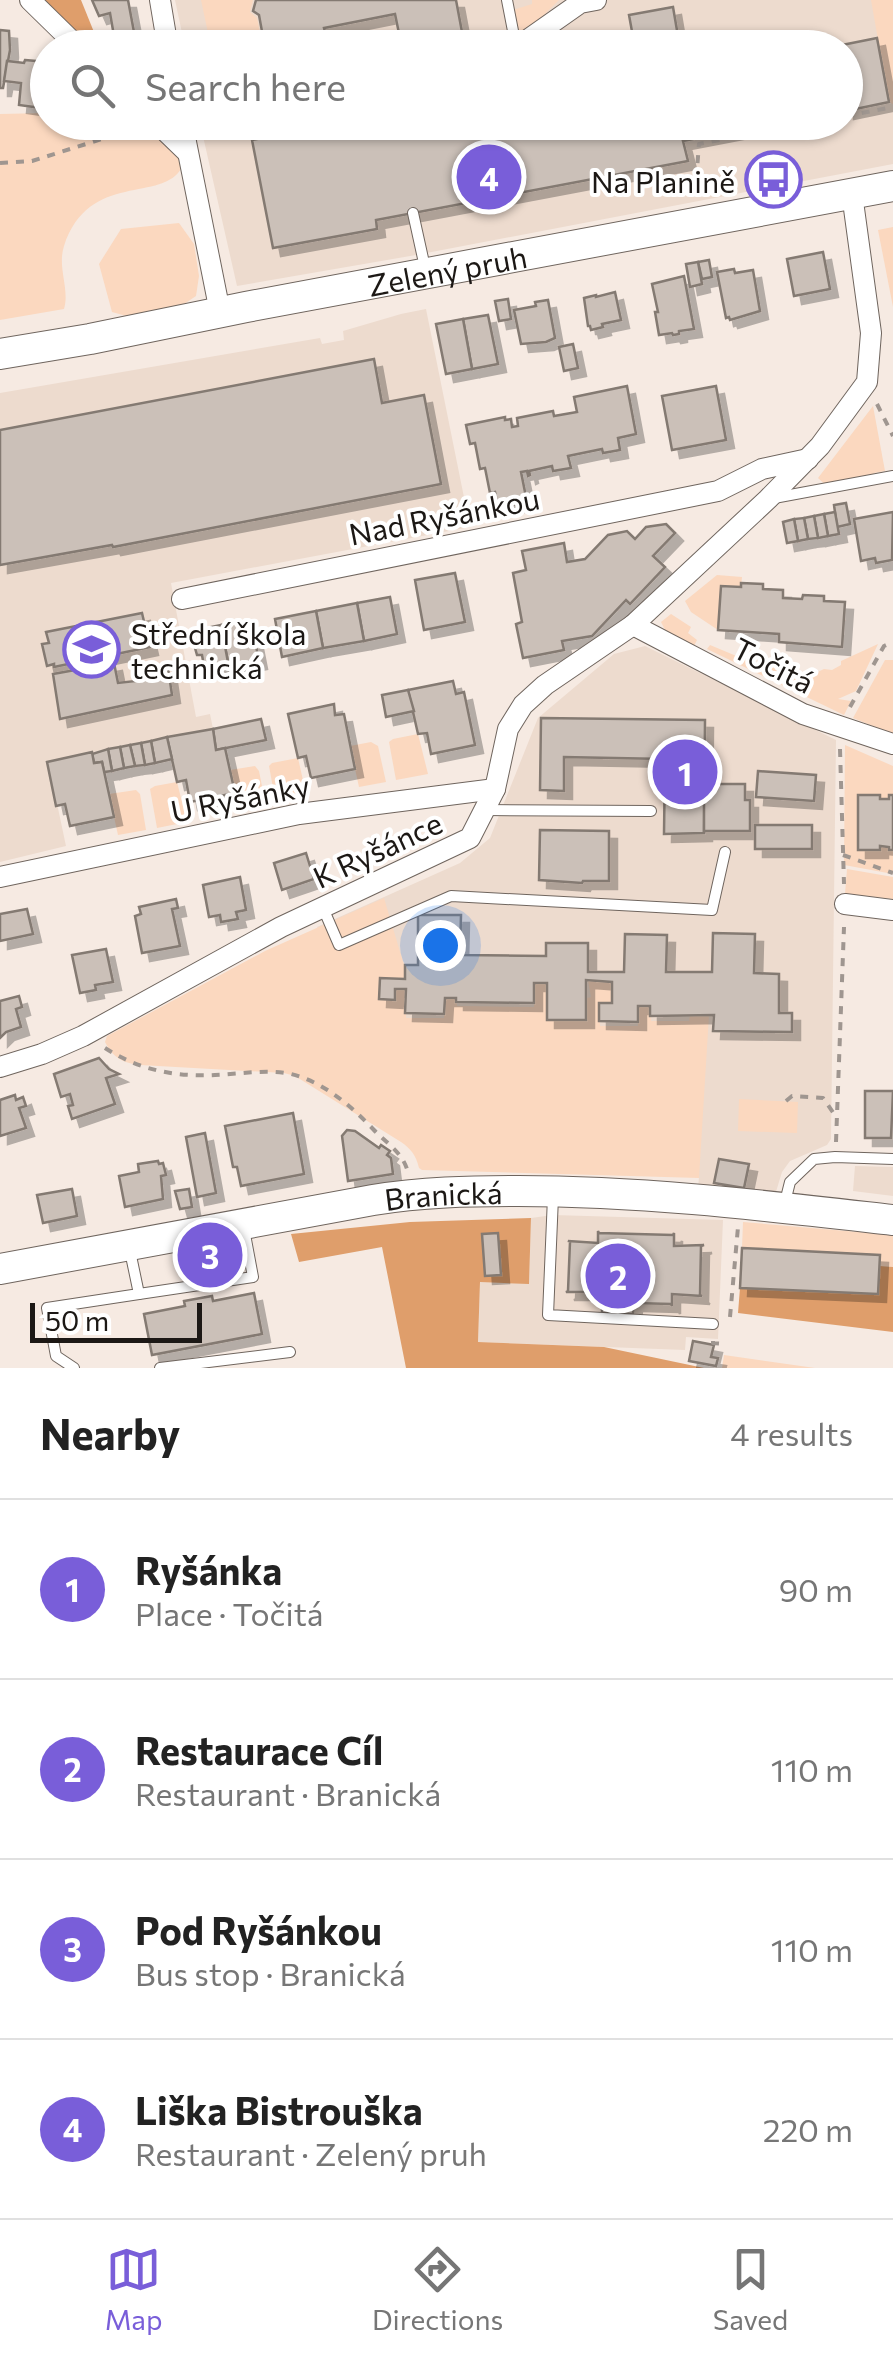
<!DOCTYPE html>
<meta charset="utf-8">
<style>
:root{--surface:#fff;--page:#f2f2f2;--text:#222;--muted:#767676;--line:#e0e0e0;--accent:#795ed9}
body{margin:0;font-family:Commissioner,sans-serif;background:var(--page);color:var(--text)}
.scale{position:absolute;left:30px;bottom:25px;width:172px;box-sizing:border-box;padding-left:10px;border:5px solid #1c1815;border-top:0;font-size:28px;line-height:35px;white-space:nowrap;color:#1c1815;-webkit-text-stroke:8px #fff;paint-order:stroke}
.you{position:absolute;left:440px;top:945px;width:35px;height:35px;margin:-25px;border:8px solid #fff;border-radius:50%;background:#1a73e8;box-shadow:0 0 0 15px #1a73e833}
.badge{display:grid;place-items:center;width:65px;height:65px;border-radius:50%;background:var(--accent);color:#fff;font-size:32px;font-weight:700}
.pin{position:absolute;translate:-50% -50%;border:5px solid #fff;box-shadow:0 2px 10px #0006}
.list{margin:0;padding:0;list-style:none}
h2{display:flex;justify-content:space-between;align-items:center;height:130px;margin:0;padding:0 40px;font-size:42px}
h2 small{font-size:32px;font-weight:400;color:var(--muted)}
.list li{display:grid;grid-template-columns:65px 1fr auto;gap:30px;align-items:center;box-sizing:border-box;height:180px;padding:0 40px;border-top:2px solid var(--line)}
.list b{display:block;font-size:38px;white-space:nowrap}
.list p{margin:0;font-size:32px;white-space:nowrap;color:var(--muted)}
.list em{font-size:32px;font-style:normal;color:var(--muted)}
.icon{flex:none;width:55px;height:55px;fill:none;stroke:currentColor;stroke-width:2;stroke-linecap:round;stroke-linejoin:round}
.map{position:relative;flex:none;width:893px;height:1368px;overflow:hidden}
.search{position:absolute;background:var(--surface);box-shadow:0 2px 8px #0004;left:30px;right:30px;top:30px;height:110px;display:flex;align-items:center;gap:25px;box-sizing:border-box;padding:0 35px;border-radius:55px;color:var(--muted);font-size:38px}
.sheet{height:850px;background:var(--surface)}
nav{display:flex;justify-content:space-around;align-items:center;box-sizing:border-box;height:140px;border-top:2px solid var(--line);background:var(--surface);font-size:28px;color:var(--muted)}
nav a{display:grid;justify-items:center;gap:5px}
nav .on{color:var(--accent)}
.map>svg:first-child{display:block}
.built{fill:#eddbce}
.green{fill:#fbd8bf}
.forest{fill:#df9e6b;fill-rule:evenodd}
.building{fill:#cbc0b8;stroke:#847a72;stroke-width:2.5;filter:url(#shadow)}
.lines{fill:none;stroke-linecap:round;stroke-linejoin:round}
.lane-casing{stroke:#6f655e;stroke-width:12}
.street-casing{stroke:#6f655e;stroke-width:22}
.secondary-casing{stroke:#6f655e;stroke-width:32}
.path{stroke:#9f9690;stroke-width:4;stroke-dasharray:8 8;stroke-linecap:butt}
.lane{stroke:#fff;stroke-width:10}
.street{stroke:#fff;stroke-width:20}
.secondary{stroke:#fff;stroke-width:30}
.labels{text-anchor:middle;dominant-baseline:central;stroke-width:8;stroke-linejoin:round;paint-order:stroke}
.poi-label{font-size:30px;fill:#1c1815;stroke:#fff;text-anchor:end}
.street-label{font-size:30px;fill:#1c1815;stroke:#fff}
</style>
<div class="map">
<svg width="893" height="1368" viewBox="0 0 893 1368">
<defs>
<filter id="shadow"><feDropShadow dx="8" dy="8" stdDeviation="0" flood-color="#0004"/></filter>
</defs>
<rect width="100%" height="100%" fill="#f6eae2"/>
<g class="built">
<polygon points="175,0 893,0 893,164 416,255 237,286 200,123 846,122 846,48 185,47"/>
<polygon points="426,309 470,527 171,583 196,717 210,714 213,729 48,761 66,846 0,862 0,393 320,338 322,344 344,340 343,331 401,314"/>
<polygon points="645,646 836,740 831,1139 827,1145 790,1161 782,1172 775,1195 698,1189 699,1177 359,1019 317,927 460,863 490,838 538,718 614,654"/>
<polygon points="855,1166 893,1167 893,1196 853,1191"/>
<polygon points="553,1215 723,1220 718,1339 686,1337 685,1350 478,1342 480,1282 529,1283 531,1218"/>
</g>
<g class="green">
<polygon points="201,0 253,0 250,12 257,18 263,47 211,47"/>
<polygon points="532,0 559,0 514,45 513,10 532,4"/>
<polygon points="871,0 893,0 893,104 889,102"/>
<path d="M47,103L48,122L154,123L176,146L182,167C163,204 89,170 64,246C57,268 70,289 64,309L0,320V114L45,113Z"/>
<polygon points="179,223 194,244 199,276 196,296 181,306 130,317 112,312 99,264 121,229"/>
<polygon points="893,227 893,307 878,230"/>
<polygon points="873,406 885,471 874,473 873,480 830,489 818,478"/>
<polygon points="717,575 742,577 741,587 721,586 718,630 691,612 685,601"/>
<polygon points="671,614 691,627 688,633 697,640 694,646 665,630 661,622"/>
<polygon points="878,644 856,691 838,699 851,701 844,715 707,649 710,645 758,665 791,667 798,681 824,669 832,670 841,665 841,661"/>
<polygon points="885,660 893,660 893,734 853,718"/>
<polygon points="418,734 428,774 396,780 389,742 393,739"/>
<polygon points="371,742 378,746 386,782 359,787 350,746"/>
<polygon points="845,745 893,766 893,795 889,795 889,799 880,799 879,795 858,795 858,849 879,850 880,846 889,847 889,850 893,850 893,874 844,865"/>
<polygon points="298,758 307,798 276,804 269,766 272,763"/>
<polygon points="255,766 259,771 266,806 238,812 230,770"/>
<polygon points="177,782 187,822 157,828 150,789 155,786"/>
<polygon points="136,790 140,794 146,830 118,835 109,794"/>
<polygon points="847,869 893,877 893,899 845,894"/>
<path d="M384,898L406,972L405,979L380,978L379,998L394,1000L395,989H406V1018H444L445,998H456L457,1006L534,1007V983H547V1021H587V998L591,997L588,981L612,982V1003L599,1004L600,1026H638V1006H650L651,1021H689L690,1015H709L699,1178L422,1170L419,1168C416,1155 411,1149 401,1142L295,1076L284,1073L140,1065C123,1063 113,1058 105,1042L107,1036L265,951Z"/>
<polygon points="739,1099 798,1102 797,1133 738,1131"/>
<polygon points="743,1222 893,1235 893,1267 880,1266 879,1255 742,1248"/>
<polygon points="724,1355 815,1368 722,1368"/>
</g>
<g class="forest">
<polygon points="43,0 81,0 100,47 91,47"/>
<path d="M531,1218L529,1284L480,1282L478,1342L604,1347L704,1368H406L382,1247L299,1262L291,1234L410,1222ZM482,1234H498L501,1275L485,1276Z"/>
<polygon points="880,1266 893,1267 893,1332 738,1313 740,1288 878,1294"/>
</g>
<g class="building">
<polygon points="92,0 128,0 137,48 124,48 121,45 119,35 114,36 110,13 99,16"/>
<polygon points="256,0 456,0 465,48 402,48 395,14 324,28 328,45 265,48 259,15 253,11"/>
<polygon points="673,7 680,48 635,48 629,15"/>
<polygon points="0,30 9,31 10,50 3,88 0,88"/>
<polygon points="877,38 889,102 846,111 846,48 827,48"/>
<polygon points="616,39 617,48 567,47 572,46"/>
<polygon points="25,60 47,62 41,108 19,105 21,83 4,81 7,61 24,63"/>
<polygon points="342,122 782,122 683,141 688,161 376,220 377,229 273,248 252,140"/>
<polygon points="823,252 830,289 794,296 787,259"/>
<polygon points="709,260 712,277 702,279 698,262"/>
<polygon points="698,262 702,284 690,287 686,264"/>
<polygon points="734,269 735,273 753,270 760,311 730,320 729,317 726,318 717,272"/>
<polygon points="684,276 694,329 679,331 679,334 673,335 672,333 659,335 655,312 658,312 652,284"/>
<polygon points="615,292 621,320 602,324 603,327 591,330 590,326 588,326 584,298 596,295 596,297"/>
<polygon points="508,299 511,319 499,321 495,301"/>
<polygon points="548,300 555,338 546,342 521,344 514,310 536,306 535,302"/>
<polygon points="488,315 498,364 472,369 463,319"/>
<polygon points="463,319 472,369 446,374 436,324"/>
<polygon points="573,344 578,368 564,371 559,347"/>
<polygon points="374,359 382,403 424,395 441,484 113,547 112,545 0,565 0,430"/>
<polygon points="627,386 636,434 618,438 620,450 603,453 602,449 568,456 571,468 553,471 552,466 529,471 530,475 528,476 527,471 521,472 526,497 520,498 521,503 498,508 495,492 490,493 485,468 480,469 475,443 470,444 466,425 505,417 505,420 511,419 512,427 518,426 517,418 553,411 554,416 577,412 574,397"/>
<polygon points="716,386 726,440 672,450 662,396"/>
<polygon points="846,503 850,524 837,527 834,505"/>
<polygon points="835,512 839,534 828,536 824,514"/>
<polygon points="893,512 892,560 876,563 875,558 861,561 854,519"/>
<polygon points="824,514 828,536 818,538 814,516"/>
<polygon points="814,516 818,538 808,539 804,518"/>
<polygon points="804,518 808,539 798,541 794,519"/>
<polygon points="794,519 798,541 787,543 783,522"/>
<polygon points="666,524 675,533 653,556 665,567 630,604 626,600 592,636 562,641 564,650 523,658 516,624 522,622 513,573 526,570 522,551 564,543 567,562 585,559 608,535 627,531 635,539 646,527"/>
<polygon points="455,573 465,622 424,630 415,580"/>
<polygon points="741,583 763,584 763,589 783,590 783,598 802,599 803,595 824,596 824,601 845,602 842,647 779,642 779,634 718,630 721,586 741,587"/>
<polygon points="390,597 397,634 364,641 357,603"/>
<polygon points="357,603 364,641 323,648 316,611"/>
<polygon points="316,611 323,648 282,657 275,619"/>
<polygon points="142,613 150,647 54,667 54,664 47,666 42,644 49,643 46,632"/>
<polygon points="238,622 241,638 248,636 249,642 255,641 259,661 229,667 230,673 221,625"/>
<polygon points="221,625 230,673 228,667 205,672 202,655 197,655 195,648 200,647 197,630"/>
<polygon points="114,663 118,683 136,681 135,675 168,668 172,695 60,719 53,674"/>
<polygon points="453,681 456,694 464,692 475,745 431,754 427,733 418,734 408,690"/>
<polygon points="408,690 414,711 386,717 382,695"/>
<polygon points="334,704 335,715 344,714 355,769 311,778 306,756 298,758 288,714"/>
<polygon points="541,718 705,720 704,833 664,834 665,759 564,757 564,791 540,790"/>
<polygon points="261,719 266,740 216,750 213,729"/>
<polygon points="213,729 216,750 225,748 235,793 190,802 186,780 177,782 167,737"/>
<polygon points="167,737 172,759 155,763 151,741"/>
<polygon points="151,741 155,763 145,765 141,743"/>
<polygon points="141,743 145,765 135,766 130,745"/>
<polygon points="130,745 135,766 124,768 120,747"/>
<polygon points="120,747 124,768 112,771 108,749"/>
<polygon points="108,749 112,771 104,772 102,762 94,763 92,754"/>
<polygon points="92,752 94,763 102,762 114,817 70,826 65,804 56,806 47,762"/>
<polygon points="758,771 816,775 814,801 756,797"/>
<polygon points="704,784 745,784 745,800 750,800 750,831 704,831"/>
<polygon points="858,795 880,795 880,799 889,799 889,795 893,795 893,850 889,850 889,847 880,846 880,850 858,850"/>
<rect x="755" y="825" width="57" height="24"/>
<polygon points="540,830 609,831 609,881 583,881 582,883 539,880"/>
<polygon points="306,853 314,879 282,890 274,863"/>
<polygon points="240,877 246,910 236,912 238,919 221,922 220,915 209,917 203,885"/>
<polygon points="176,899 178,908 172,909 180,946 142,953 135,916 141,914 139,907"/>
<polygon points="27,909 33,934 0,941 0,914"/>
<polygon points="418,915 461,915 460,955 546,956 546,943 588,943 588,972 624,972 625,934 667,935 666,972 712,972 713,933 755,934 754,973 779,974 779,1013 792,1013 792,1032 713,1031 714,1015 650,1016 650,1006 638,1006 638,1022 599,1021 599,1003 612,1003 612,982 586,980 586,1020 547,1020 547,983 534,983 534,1003 456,1002 456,998 445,998 444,1014 405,1013 406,989 395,989 395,1000 379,999 380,978 405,979 405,965 418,965"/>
<polygon points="106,949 113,982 95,985 96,990 80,993 72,955"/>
<polygon points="19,996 22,1007 16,1009 21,1027 6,1032 0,1038 0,1001"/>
<polygon points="99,1058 109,1069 119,1074 106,1078 115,1104 72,1119 68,1106 73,1105 70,1094 61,1097 54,1074"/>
<polygon points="865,1091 893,1091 891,1138 865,1138"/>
<polygon points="15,1095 16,1100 23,1097 26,1106 19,1108 26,1128 0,1136 0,1100"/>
<polygon points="293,1113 304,1174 241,1186 237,1167 233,1167 225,1126"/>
<polygon points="347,1130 355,1131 379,1148 381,1145 390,1151 387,1155 391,1158 393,1174 348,1181 342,1136"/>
<polygon points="205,1133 216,1193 197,1197 186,1137"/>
<polygon points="719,1159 749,1164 744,1188 714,1183"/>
<polygon points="158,1161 159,1164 163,1163 166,1175 161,1176 163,1199 125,1207 119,1176 139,1172 138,1164"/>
<polygon points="72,1189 77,1216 43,1223 37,1195"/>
<polygon points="189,1189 192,1207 180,1209 175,1191"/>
<polygon points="598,1231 599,1233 673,1235 674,1233 674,1246 704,1245 701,1246 700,1295 702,1296 672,1294 672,1306 671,1304 597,1302 597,1304 597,1292 566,1292 568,1291 570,1242 568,1241 598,1243"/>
<polygon points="498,1233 501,1275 485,1276 482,1234"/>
<polygon points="742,1248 880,1255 878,1294 740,1288"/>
<polygon points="254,1293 262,1334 152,1355 144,1314 185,1306 184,1301 212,1296 213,1301"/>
<polygon points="602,1302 634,1303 633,1314 602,1313"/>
<polygon points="693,1341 714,1345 711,1357 718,1358 716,1366 689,1361"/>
</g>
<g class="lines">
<defs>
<g id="lane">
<polyline points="507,0 514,36 509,47"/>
<polyline points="413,213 426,272"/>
<polyline points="774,498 893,476"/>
<polyline points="485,810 651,811"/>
<polyline points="323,908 339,945 451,896 712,910 725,852"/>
<polyline points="553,1197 548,1315 713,1324"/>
<polyline points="784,1206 790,1182 814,1159 835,1157 893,1159"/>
<polyline points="139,1294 253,1277 244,1229"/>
<polyline points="74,1368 56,1356 47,1308 139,1294 130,1251"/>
<polyline points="160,1368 290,1352"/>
</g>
<g id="street">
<polyline points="30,0 79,48"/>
<polyline points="160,0 168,48"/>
<polyline points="516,48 580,3 596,0"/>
<polyline points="156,122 187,152"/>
<polyline points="182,122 220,312"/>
<polyline points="182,599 718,491 762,469 808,459"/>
<polyline points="633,625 803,714 893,744"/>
<polyline points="0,877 299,814 495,789"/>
<polyline points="845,904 893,910"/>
<polyline points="0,1067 42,1054 83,1036 281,927 470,838 495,789 508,729 523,705 545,685 633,625 768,499 820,446 867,382 871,333 852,194"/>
</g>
<g id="secondary">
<path id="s1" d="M0,354L90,339L246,307L893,186"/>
<path id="s2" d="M0,1269L373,1200C422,1192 469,1191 518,1191C644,1191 768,1206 893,1220"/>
</g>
</defs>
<use href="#lane" class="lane-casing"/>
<use href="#street" class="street-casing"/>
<use href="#secondary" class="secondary-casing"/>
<g class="path">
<polyline points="846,116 893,107"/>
<polyline points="0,163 32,161 137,128"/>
<polyline points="695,195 699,144 810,122"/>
<polyline points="877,404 893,436"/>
<polyline points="850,707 884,646 893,642"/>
<polyline points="840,749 844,884"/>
<polyline points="843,855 893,873"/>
<path d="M105,1048C139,1070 175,1077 215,1075C239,1074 267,1069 291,1074C324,1082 351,1106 373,1129C386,1143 401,1151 407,1169"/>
<polyline points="786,1101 792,1096 823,1098 837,1118"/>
<polyline points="836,1142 844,927"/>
<polyline points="730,1317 738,1227"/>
<polyline points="713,1341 713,1343 726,1344"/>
</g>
<use href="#lane" class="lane"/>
<use href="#street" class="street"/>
<use href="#secondary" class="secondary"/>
</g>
<defs>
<symbol id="bus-ring" viewBox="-11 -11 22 22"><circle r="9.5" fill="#fff" stroke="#795ed9" stroke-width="1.5"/><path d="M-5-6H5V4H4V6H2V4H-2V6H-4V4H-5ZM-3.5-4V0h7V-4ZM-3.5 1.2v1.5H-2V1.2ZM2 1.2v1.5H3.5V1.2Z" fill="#795ed9"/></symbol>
<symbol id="university-ring" viewBox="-11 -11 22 22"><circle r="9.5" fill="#fff" stroke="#795ed9" stroke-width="1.5"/><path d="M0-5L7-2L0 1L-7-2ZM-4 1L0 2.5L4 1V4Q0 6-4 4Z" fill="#795ed9"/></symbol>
</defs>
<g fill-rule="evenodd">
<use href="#bus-ring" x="742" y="148" width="63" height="63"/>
<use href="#university-ring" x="60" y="618" width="63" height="63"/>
</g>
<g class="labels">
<g class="poi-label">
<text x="735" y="180">Na Planině</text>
<text x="131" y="632" text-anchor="start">Střední škola<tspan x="131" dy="34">technická</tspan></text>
</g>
<g class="street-label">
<text stroke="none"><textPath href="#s1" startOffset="455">Zelený pruh</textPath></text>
<text transform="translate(444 515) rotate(-11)">Nad Ryšánkou</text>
<text transform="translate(774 664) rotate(27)">Točitá</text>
<text transform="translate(240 797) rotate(-11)">U Ryšánky</text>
<text transform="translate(377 849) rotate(-25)">K Ryšánce</text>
<text stroke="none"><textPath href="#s2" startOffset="450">Branická</textPath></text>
</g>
</g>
</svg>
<div class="scale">50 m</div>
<div class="you"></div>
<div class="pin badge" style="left:685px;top:772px">1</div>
<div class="pin badge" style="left:618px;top:1276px">2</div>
<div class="pin badge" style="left:210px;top:1255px">3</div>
<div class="pin badge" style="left:489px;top:177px">4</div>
<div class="search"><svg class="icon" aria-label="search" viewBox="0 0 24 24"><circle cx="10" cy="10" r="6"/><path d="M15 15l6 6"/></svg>Search here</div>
</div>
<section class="sheet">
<h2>Nearby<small>4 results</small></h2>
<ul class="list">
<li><span class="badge">1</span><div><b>Ryšánka</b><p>Place · Točitá</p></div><em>90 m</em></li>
<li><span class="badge">2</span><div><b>Restaurace Cíl</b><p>Restaurant · Branická</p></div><em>110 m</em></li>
<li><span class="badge">3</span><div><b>Pod Ryšánkou</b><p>Bus stop · Branická</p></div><em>110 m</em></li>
<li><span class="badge">4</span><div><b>Liška Bistrouška</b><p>Restaurant · Zelený pruh</p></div><em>220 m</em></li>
</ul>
</section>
<nav>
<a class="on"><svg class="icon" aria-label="map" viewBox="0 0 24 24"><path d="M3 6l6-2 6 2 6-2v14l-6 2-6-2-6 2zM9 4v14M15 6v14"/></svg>Map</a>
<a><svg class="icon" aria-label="directions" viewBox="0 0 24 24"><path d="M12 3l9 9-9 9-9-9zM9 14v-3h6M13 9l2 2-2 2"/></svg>Directions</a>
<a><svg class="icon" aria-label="saved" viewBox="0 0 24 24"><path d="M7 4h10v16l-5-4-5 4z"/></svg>Saved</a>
</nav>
